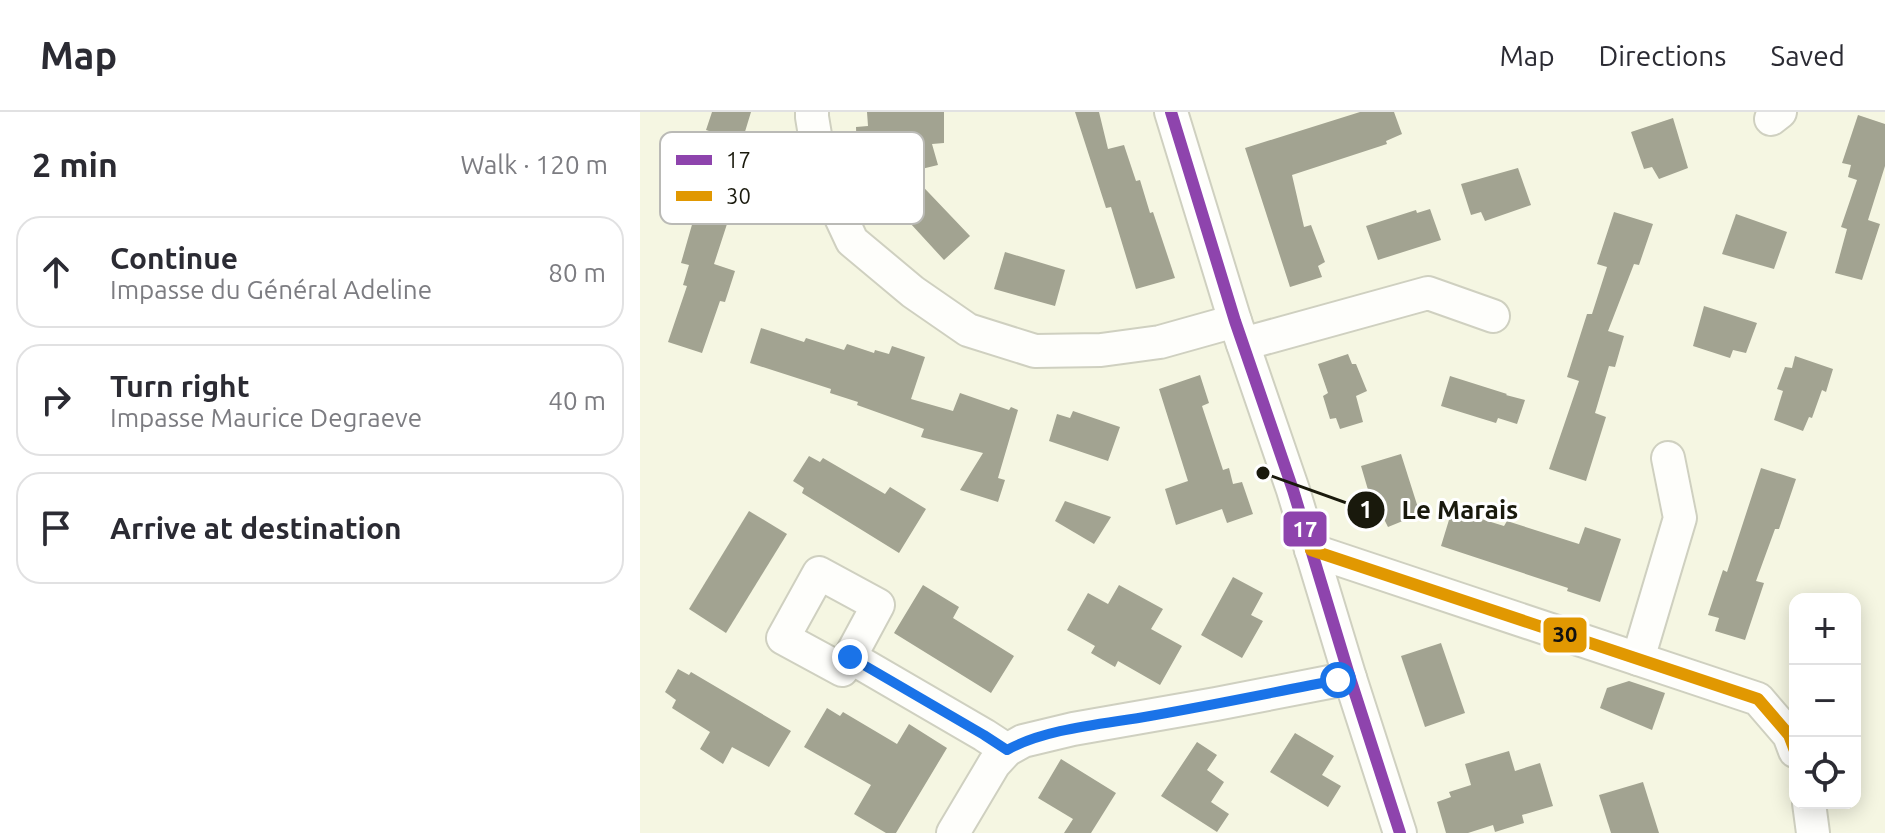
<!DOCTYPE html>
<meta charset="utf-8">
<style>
:root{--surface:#fff;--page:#f2f2f3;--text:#2b2b33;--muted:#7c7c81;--line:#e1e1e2}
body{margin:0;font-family:Ubuntu,sans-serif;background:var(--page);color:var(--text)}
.controls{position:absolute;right:24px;bottom:24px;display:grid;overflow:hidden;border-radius:16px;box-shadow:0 4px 20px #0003}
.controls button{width:72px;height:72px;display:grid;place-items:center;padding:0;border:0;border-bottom:2px solid var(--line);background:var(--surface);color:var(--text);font:40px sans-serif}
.stop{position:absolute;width:24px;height:24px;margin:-18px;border:6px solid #1a73e8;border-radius:50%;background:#fff}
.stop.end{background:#1a73e8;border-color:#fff;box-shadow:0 2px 8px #0008}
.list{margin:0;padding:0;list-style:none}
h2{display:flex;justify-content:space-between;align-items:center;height:104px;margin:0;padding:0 32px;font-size:34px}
h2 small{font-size:26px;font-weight:400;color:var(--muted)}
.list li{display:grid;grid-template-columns:52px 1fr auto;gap:24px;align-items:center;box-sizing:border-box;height:112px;margin:0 16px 16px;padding:0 16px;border:2px solid var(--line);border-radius:24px}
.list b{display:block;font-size:30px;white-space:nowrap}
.list p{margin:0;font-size:26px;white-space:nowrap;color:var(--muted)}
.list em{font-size:26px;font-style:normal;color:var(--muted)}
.icon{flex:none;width:44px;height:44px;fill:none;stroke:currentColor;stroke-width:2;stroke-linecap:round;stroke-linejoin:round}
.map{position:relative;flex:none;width:1245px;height:721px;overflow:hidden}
header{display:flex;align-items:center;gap:48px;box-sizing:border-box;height:112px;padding:0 40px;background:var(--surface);border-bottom:2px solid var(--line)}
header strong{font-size:38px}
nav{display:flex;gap:44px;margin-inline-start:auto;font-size:28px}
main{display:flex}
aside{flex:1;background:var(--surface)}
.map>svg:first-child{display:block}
.building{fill:#a2a391}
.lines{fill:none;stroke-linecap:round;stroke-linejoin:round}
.minor-casing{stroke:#cfd0c0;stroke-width:36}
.minor{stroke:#fefefb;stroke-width:32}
.bus-1-casing{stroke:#fff;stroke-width:18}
.bus-2-casing{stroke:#fff;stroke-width:18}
.bus-1{stroke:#8e44ad;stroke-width:12}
.bus-2{stroke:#e19801;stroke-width:12}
.route{stroke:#1a73e8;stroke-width:10}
.key{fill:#fff;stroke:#babab6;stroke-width:2}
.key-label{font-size:22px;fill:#19190c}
.leader{fill:none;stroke:#19190c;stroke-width:3}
.callout-dot{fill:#19190c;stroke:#fff;stroke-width:3}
.mark-label{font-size:24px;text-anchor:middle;font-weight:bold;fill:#fff}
.callout-label{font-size:26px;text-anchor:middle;font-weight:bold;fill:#19190c;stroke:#fff;stroke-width:6;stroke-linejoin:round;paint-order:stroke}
.line-badge{stroke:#fff;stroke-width:3}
.badge-label{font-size:22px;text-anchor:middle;font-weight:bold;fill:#fff}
.pale-badge-label{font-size:22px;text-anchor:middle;font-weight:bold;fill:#111}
</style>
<header>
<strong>Map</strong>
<nav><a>Map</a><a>Directions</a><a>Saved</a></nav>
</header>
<main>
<aside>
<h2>2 min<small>Walk · 120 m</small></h2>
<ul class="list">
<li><svg class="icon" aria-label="ahead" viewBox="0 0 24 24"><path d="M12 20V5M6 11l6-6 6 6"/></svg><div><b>Continue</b><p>Impasse du Général Adeline</p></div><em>80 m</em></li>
<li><svg class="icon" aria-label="right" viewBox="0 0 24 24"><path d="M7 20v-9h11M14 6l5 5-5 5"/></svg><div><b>Turn right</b><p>Impasse Maurice Degraeve</p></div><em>40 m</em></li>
<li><svg class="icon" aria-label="arrive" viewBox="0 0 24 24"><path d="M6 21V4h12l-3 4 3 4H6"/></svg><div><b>Arrive at destination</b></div></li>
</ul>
</aside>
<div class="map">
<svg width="1245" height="721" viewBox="0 0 1245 721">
<rect width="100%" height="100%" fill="#f5f6e2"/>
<g class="building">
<polygon points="72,0 111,0 90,69 100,72 74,152 95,159 85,190 80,189 62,241 28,230 47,174 43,173 49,153 41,151 78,22 66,18"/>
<polygon points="227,0 304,0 304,31 292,32 298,53 269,60 330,124 304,148 259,99 263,96 251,47 217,47 216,15 228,14"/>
<polygon points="435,0 459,0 468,37 484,33 496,69 500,68 510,101 513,100 535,166 496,177 471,95 466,96"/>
<polygon points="720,0 754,0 762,22 746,29 747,32 652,63 664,115 671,113 685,150 678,154 682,165 650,175 605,36"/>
<polygon points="1218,3 1245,12 1245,54 1228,108 1240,112 1222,168 1195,161 1207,117 1201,115 1217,68 1208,65 1211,53 1202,51"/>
<polygon points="1033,6 1048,56 1019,67 1012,55 1004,57 991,20"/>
<polygon points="878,56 891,93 845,109 841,100 831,103 821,72"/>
<polygon points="790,97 801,128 738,148 726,114 776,98 777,101"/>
<polygon points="974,100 1013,112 999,153 994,152 968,219 984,224 975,255 969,254 955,301 966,305 946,369 909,357 939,269 927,265 947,202 952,202 967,155 957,152"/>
<polygon points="1096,102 1147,120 1134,157 1082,142"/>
<polygon points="365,140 425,158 415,194 354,177"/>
<polygon points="1064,194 1117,211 1106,241 1093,238 1090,246 1053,234"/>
<polygon points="121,216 164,230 166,226 204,238 207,232 234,241 235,238 249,242 252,234 285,245 271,287 313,299 320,281 369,298 371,295 378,298 358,366 365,368 358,390 320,378 343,341 281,325 284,317 217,293 218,290 190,281 191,277 110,251"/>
<polygon points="708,242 712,252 716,252 727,279 716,284 723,310 700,317 696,306 690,307 683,284 688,281 678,252"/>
<polygon points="1155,244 1193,257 1186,280 1182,278 1172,306 1169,305 1163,319 1134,308 1143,279 1137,277 1145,255 1152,256"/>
<polygon points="560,263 569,291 562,294 583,358 589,356 593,372 602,370 613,402 587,411 582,397 536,413 525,377 548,369 519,277"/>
<polygon points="810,264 867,282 866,283 885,288 877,312 858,306 856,311 801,294"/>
<polygon points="433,299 480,315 468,349 409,329 417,302 430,306"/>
<polygon points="761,342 780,402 748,415 742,403 736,405 721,354"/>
<polygon points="169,344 180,350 183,346 245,382 250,375 286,397 259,441 162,381 164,376 153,369"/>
<polygon points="1121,356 1156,367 1139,417 1135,417 1116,469 1124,471 1105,528 1075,519 1079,506 1068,503 1083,458 1087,460"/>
<polygon points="425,389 471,405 454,432 415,409"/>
<polygon points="812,398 864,414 867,409 939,432 945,415 981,427 960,490 927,479 928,476 801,434"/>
<polygon points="109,399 147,422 86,521 49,497"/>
<polygon points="593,465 623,481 611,503 623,509 602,546 561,523"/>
<polygon points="283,473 319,495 313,506 374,544 351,581 254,521"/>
<polygon points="479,473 523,497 511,517 542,534 520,573 478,549 475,555 451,541 455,534 427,518 448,481 468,492"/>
<polygon points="801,531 825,601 785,615 761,544"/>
<polygon points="38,557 49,563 51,560 151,619 129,655 92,635 83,652 60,637 70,620 32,596 36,588 25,580"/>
<polygon points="989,569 1025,581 1012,618 960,596 967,576"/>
<polygon points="187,596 200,604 203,600 257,632 269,612 307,636 256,721 246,721 214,702 231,673 164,635"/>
<polygon points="655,621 694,644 682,663 701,674 688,695 630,660"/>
<polygon points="557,630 577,643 567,658 584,670 571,690 589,702 577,720 521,684"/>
<polygon points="869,639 875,659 900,651 913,694 882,703 884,711 855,720 853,713 828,721 806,721 797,690 811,685 809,680 831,673 825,652"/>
<polygon points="421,647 476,681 451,721 424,721 433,707 398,686"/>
<polygon points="1003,670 1019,721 971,721 959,683"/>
</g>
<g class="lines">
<defs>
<g id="minor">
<polyline points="172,0 172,5 182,65 212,129 273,180 328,218 395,239 461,238 520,230 595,209"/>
<polyline points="531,0 595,209 653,378 710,566 760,721"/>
<polyline points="1131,7 1140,0"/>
<polyline points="603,232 788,181 853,204"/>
<polyline points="671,438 1118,587 1149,623 1155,639"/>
<polyline points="210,545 202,558 143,526 179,461 238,493 210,545 344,623 367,638"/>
<polyline points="998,547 1040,406 1028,346"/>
<polyline points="1169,691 1173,721"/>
<polyline points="313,721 354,652 367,638 383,629 433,617 576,592 710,566"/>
</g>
</defs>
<use href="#minor" class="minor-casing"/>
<use href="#minor" class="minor"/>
<defs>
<polyline id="bus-1" points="531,0 595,209 653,378 710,566 760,721"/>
<polyline id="bus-2" points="671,438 1118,587 1149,623 1155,639"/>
</defs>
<use href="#bus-1" class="bus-1-casing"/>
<use href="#bus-2" class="bus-2-casing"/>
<use href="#bus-1" class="bus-1"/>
<use href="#bus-2" class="bus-2"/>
</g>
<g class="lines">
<path class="route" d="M210,545L344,623L367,638C407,616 465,612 510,604C573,593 635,580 698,568"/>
</g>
<rect x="20" y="20" width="264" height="92" rx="12" class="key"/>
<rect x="36" y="43" width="36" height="10" fill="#8e44ad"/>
<rect x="36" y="79" width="36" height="10" fill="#e19801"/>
<g class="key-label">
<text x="86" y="56">17</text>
<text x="86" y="92">30</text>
</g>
<path class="leader" d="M623 361L726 398"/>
<g class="callout-dot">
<circle cx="623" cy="361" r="8"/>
<circle cx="726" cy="398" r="20"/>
</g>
<g class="mark-label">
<text x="726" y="406">1</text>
</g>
<g class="callout-label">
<text x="820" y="407">Le Marais</text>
</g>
<g class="line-badge">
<rect x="642" y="398" width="46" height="38" rx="8" fill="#8e44ad"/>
<rect x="902" y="504" width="46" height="38" rx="8" fill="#e19801"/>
</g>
<g class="badge-label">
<text x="665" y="425">17</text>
</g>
<g class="pale-badge-label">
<text x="925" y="530">30</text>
</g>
</svg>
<div class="controls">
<button>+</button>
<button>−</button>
<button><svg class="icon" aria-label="locate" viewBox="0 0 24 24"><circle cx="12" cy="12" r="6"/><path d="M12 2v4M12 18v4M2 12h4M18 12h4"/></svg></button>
</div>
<div class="stop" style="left:698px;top:568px"></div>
<div class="stop end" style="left:210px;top:545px"></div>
</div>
</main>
